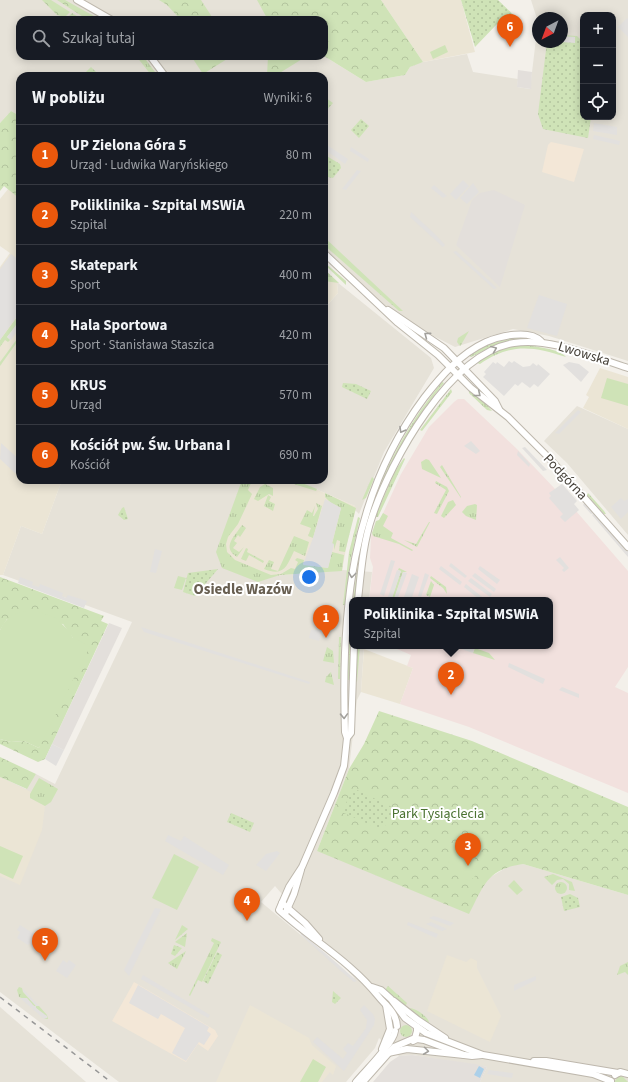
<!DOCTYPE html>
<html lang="pl">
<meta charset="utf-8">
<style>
:root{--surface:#171b24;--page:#242831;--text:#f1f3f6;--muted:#9ea1a6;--line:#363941;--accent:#ea580c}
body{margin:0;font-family:"Source Sans 3",sans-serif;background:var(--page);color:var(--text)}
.controls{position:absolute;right:12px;top:12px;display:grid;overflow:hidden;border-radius:8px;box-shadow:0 2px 10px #0003}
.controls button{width:36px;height:36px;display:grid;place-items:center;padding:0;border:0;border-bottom:1px solid var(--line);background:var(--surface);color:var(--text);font:20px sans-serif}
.compass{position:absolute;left:532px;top:12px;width:36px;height:36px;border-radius:50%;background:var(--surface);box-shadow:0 2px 10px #0003;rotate:221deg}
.you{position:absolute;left:309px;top:577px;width:14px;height:14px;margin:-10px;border:3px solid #fff;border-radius:50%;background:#1a73e8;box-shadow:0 0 0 6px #1a73e833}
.badge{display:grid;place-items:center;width:26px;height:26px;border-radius:50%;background:var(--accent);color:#fff;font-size:13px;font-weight:700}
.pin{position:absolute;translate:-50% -33px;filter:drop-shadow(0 1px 2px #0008)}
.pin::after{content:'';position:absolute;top:21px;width:14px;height:12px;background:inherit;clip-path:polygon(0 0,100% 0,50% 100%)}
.popup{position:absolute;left:349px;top:597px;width:204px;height:52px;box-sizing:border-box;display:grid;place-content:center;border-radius:8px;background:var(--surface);filter:drop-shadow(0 1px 3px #0005);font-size:13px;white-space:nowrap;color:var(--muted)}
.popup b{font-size:15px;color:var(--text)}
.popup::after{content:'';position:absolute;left:50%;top:100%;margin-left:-8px;border:8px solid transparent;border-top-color:var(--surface)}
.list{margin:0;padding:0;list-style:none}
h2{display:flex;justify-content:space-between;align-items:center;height:52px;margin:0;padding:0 16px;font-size:17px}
h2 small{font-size:13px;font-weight:400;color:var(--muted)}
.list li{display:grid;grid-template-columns:26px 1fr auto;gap:12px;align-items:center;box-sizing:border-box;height:60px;padding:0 16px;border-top:1px solid var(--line)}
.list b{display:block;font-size:15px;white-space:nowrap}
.list p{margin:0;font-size:13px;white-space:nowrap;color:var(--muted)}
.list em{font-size:13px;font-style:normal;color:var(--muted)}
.icon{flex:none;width:22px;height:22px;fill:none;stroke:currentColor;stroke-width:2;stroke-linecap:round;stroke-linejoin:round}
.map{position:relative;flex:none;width:628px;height:1082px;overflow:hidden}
.search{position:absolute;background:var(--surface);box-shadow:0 2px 10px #0003;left:16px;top:16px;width:312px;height:44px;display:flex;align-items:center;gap:10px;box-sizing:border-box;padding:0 14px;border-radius:12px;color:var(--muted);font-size:15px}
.panel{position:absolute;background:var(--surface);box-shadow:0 2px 10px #0003;left:16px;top:72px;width:312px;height:412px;border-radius:12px}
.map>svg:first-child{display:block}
.residential{fill:#e6e2d8;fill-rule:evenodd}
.commercial{fill:#f3e7d7}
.industrial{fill:#e3dfdb}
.education{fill:#ebe5d5}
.medical{fill:#f2e1de}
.grass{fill:url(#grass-tufts)}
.forest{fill:url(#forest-crowns)}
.park{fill:url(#park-dots)}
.garden{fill:#cfe3b7}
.parking{fill:#e2e0de}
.water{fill:#acd0e9}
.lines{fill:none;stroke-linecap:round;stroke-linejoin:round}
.minor-casing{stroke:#beb8ad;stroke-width:8}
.minor{stroke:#fff;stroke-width:6}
.rail{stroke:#979797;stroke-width:1.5;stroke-dasharray:5 5;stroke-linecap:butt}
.oneway{stroke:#a2a09c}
.labels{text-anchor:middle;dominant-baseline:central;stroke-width:4;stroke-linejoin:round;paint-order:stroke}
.street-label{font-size:14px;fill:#464139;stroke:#fff}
.park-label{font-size:14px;fill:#4a7231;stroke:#fff}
.neighbourhood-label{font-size:15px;font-weight:bold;fill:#685f51;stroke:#fff}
</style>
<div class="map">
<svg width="628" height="1082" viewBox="0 0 628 1082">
<defs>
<pattern id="grass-tufts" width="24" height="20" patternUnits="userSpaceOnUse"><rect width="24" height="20" fill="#cfe3b7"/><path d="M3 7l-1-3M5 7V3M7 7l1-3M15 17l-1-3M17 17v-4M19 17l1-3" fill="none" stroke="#b3c49e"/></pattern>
<pattern id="forest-crowns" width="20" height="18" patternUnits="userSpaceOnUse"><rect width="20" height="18" fill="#cfe3b7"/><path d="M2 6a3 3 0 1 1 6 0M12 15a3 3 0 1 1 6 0" fill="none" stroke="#b3c49e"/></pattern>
<pattern id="park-dots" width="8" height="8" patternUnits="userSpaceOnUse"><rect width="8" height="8" fill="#cfe3b7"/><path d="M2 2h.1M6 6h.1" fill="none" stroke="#b3c49e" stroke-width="1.8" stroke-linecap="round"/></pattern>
</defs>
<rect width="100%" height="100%" fill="#f3f0ea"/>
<g class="residential">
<path d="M0,0H267L288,20H20V56H324L366,82L405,75L410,67L418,63L467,54L473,72L518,79L517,87L530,89L538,22L531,0H628V361L549,336L513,329L455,347L391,314L324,251V76H20V116L11,111L0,123ZM583,15H613V117H583ZM538,18H562V42H538Z"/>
<polygon points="337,282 431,358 434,368 384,452 359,514 355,510 355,506 295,480 324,480 324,309 338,293"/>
<polygon points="577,406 628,429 628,535 567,463 544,441"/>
<path d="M62,480H246L270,576L342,570L372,572L369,600H352V646H364L361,692L357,700L349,769L317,851L487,879L511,865L523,864L628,895V1082H480L487,1067L412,1055L399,1056L379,1038L375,1048L346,1082H119L0,992V777L26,789L36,774L55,784L132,622L3,575L21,526L42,534ZM275,886L354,978V979L261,902Z"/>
<polygon points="0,1007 78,1075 86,1082 0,1082"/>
</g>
<g class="commercial">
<polygon points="551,142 584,149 574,182 542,172 548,145"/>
<polygon points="134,982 215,1030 218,1036 208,1051 198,1044 186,1062 112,1021"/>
</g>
<g class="industrial">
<polygon points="518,70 532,72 531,89 517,87"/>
<polygon points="494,190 525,205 500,287 456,245 472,200 480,193"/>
<polygon points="109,623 122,628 64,750 52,744"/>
<polygon points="412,1055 475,1064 487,1067 480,1082 373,1082 390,1062 399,1056"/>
</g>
<g class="education">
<polygon points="381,0 461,0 475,52 423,62"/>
<polygon points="13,183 20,188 20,480 62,480 42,534 21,526 3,575 0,575 0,267 10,253 0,246 0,199"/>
<polygon points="324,270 337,282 338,293 324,309"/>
<polygon points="600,368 628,377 628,429 583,408 589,397 586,395"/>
<polygon points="246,480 295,480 355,506 356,508 349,533 342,570 270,576 218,556"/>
<polygon points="364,649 413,668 400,704 361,692"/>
<polygon points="0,777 31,792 30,798 45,806 42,830 20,885 0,876"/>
<polygon points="447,955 466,962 471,958 477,961 477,968 501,1016 490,1042 427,1011"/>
<polygon points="250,1005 309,1038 312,1045 336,1066 333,1075 330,1072 322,1082 216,1082"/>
</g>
<polygon class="medical" points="458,399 464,399 518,450 576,511 628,571 628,667 615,687 628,693 628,793 469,727 400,704 413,668 407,666 411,655 390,646 550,646 550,600 369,600 373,567 370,558 371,537 376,521 379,522 401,474 429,427 454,402"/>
<g class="grass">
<polygon points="136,56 143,56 158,76 152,76"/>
<polygon points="324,237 403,311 399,311 324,245"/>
<polygon points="324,262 346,281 346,285 324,264"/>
<polygon points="324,269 339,283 324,281"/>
<polygon points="20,313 20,322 7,337 10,340 8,342 5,340 0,347 0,340"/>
<polygon points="469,331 461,345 460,346 457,342 458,338"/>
<polygon points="20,335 20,338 0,366 0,362"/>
<polygon points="512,338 527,338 495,345 471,357 469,355 489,344"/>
<path d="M523,345C534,346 560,349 566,357C532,346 511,343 480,364L477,363C490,352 506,347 523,345Z"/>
<path d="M442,382L444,383C411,423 392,462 372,508L371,507C388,461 411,420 442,382Z"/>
<polygon points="451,389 452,392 422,431 420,430"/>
<polygon points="469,390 485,403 492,411 487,410 469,393"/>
<polygon points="404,458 405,459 378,517 375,517 395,471"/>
<polygon points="426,459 429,460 441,478 422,469 421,462"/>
<polygon points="442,465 461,497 461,498 440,467"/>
<polygon points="372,477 374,479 366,498 362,500"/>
<polygon points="242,480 256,481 254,484 251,483 248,490 252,494 238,524 228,537 226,544 227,552 235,560 271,575 281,574 291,568 295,569 298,562 295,560 297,558 304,560 303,564 328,568 332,552 344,555 342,571 280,575 258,582 222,568 216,552"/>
<polygon points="281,480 295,480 317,489 316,491"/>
<polygon points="436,481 447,487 449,491 437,514 434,513 446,490 435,483"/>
<polygon points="265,484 273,488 273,496 269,494 258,501 254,499 260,487"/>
<polygon points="325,493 356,508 345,552 339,551 340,541 337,540 334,550 334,545 332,544 341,508 331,503 325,497"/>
<polygon points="588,493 604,511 606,514 604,514 587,495"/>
<polygon points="268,495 271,497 269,501 275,504 273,511 264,506"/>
<polygon points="453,500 456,505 444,518 441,516 448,502"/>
<polygon points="316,503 322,506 313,538 308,536 311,528 300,524 307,510 312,513 315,506 313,516 314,516 318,509"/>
<polygon points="475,504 477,505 476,520 466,516 462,512 467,506"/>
<polygon points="383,513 388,516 383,526 393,533 391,538 413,550 412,551 399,544 373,536 372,533 376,521 379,520"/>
<polygon points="358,517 360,518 351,558 345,605 343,605 349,552"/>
<polygon points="429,522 430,522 417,547 404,540 416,544"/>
<path d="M242,525L246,528L240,537L238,535L234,541L237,543L233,548L239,552L244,547L237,557C221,547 235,536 242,525Z"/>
<path d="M294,536L309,542L305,556L294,551C287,566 284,577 264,569L269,560L274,562L271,569L278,571Z"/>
<polygon points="362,543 355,600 353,600 361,543"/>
<polygon points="246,548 248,549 247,552 264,561 263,563 249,555 246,561 241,559"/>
<polygon points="399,568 407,572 403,572 394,599 397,600 388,598 392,598 401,571 398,570"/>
<polygon points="431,576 446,587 447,594 443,588 430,578"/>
<polygon points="431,581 434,585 430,597 426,595"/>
<polygon points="352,608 350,680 347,680 348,651"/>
<polygon points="339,637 341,637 340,679 338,679"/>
<polygon points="357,646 360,646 357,682 356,681"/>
<polygon points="327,647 333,651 334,663 323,661"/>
<polygon points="475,648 489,653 495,660 473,653"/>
<polygon points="331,672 334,685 325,682 326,677"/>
<polygon points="39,778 58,789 51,802 45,806 30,798 30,794"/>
<polygon points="553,874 572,882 575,891 569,890 569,884 563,879 557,880 552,885 544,877"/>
<circle cx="561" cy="888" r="6"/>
<polygon points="245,893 256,900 258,906 254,906 255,904 243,896"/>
<polygon points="182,925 188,929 175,940"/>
<polygon points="187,933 185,947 175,942"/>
<polygon points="212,938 221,942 202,982 198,980 190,996 189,995 214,943 211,941"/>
<polygon points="186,951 177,969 168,963"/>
<polygon points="628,962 628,975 625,972 617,975 620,966"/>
<polygon points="388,986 407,1003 405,1007 385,990"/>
<polygon points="19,987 22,988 23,992 36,1006 39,1006 47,1015 48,1019 44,1019 45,1016 27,1000 19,997 17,990"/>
<path d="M408,1008C415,1007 427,1016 429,1022L427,1025L407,1009Z"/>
<circle cx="406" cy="1031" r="6"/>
<polygon points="622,1076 628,1082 614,1082 618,1077"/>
</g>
<g class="forest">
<polygon points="42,0 51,0 70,12 65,17 57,15"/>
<polygon points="57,0 65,0 101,20 88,20"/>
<polygon points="159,0 201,0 214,20 181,20 167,5"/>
<polygon points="257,0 381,0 423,62 410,67 405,75 366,82 324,56 324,20 268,20"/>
<polygon points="72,13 83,20 69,20 67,18"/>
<polygon points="191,56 232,56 203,74"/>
<polygon points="268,56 307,56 278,74 267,76"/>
<polygon points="11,111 20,116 20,199 4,186 0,191 0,123"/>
<polygon points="0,577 104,616 101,621 108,624 45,759 38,762 0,744 0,739 11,742 24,741 39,748 73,638 63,624 7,619 0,630"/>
<path d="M379,711L472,741L628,807V895L523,864C487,869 484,885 469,914L317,851L349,769L364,744Z"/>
<polygon points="0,757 36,774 27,789 0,777"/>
</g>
<g class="park">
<polygon points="461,0 498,0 523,24 497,24 475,47"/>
<polygon points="562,35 577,36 583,42 583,117 591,117 588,138 543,129 538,114 547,42 562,42"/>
<polygon points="91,67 99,75 98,76 82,76"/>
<polygon points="326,98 333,103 325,112 324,101"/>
<polygon points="361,119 369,126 359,138 351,130"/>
<polygon points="325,155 340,164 341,168 333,178 328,177 324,168"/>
<polygon points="343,383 356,384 371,391 367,399 342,387"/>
<polygon points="124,507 128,519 124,520 118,515 122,508"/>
<polygon points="218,569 195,596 183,592 188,573"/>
<polygon points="353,788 394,808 386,825 377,828 342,812"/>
<polygon points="231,813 254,823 250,832 227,822"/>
<polygon points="570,894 578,898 580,907 564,911 561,897"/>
<polygon points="174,945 182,948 175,956 171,954"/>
<polygon points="217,952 222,955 208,984 203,981"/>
<polygon points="333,991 341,998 335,1004 332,1002"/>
</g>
<g class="garden">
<polygon points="445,45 448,52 433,59 430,52"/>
<polygon points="607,378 628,384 628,406 601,398"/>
<polygon points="178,576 186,578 182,590 174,588"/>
<path d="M27,611H37L56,618L70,632L73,638L90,646L39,748L24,741L11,742L0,739V630C6,617 14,613 27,611Z"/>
<polygon points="0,846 23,856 13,879 0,873"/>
<polygon points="459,851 474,857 481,867 478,873 470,881 462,878 464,872 455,869 455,865 448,862 450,854"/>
<polygon points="174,854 199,867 177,910 152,898"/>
<polygon points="514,880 523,890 517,895 508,886"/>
<polygon points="313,1059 326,1067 318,1082 300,1082"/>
</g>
<g class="parking">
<polygon points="627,18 628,19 628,37 618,27"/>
<polygon points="562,36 575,37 575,43 561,42 562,42"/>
<polygon points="594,123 617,127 617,135 593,131"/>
<polygon points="594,135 620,141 619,145 593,139"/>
<polygon points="324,143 348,159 345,164 324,149"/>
<polygon points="351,147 369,159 368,162 350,151"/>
<polygon points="357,170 361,171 346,190 342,189"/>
<polygon points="463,180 469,186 456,200 450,194"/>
<polygon points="473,183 479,192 467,204 460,198"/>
<polygon points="434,185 447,196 443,198 431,188"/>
<polygon points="411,212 436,235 445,245 443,247 410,217"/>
<polygon points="456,251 497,288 494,289 453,252"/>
<polygon points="11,254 20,261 20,312 0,340 0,269"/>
<polygon points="539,295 567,304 557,336 527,328"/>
<polygon points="19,321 20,327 11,340 7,337"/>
<polygon points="509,361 512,363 514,361 523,367 530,366 533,363 537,366 538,364 550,374 538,387 534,384 530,388 522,382 518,386 515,384 504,396 483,377 486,374 484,372 493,362 496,364 497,362 504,367"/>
<polygon points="569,362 579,364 589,372 581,382 563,365"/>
<polygon points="578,410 581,412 559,434 555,433"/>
<polygon points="471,441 480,451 476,454 464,446"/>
<polygon points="1,443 20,460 19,473 15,473 0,459"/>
<polygon points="525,447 547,470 543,471 522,448"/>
<polygon points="518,451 530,464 529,467 517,455"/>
<polygon points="562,484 577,501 574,504 579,510 565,522 560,517 563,514 549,498 551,496 549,493"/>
<polygon points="621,498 624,501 628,499 628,512 621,519 611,507"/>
<polygon points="325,499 341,508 332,543 334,544 328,568 303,565 313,538"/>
<polygon points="586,501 628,550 628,557 592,515 594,513 591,514 583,505"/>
<polygon points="155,549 162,551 156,573 150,572"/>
<polygon points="560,557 569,568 564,572 562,570 564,568 556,560"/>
<polygon points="391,560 395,561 384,596 380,594"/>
<polygon points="451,563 467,576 465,578 449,566"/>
<polygon points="441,566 462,582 460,585 439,569"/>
<polygon points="480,566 500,580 497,584 478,569"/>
<polygon points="397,570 401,571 392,598 388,597"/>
<polygon points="403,572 407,573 397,600 394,599"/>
<polygon points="425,573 429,575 421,597 418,596"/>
<polygon points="475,573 496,589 494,592 472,576"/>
<polygon points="412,574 419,577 411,600 403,600"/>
<polygon points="20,577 33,582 32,585 39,587 40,584 63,593 62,596 66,598 68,595 87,601 84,608 18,583"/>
<polygon points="471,578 492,594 490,597 468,581"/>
<polygon points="466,584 486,600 480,600 464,587"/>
<polygon points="334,607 338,608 333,628 326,628"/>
<polygon points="141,627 310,682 309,684 144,632"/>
<polygon points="311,630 322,630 319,641 309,638"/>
<polygon points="453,646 465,646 474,649 473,653"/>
<polygon points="509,663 545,679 543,684 508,667"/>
<polygon points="562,687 579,694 579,698 559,690"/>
<polygon points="52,744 64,750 56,766 45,759"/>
<polygon points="168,835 181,841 184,836 229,865 223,875 165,841"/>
<polygon points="277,851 280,853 266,871 256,865 266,854"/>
<polygon points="155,908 161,909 129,976 124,970"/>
<polygon points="434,916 454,923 450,926 429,918"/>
<polygon points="408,922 438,934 436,938 407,925"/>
<polygon points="431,922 447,929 442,931 426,924"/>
<polygon points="20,925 36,935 33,941 37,941 33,948 30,943 28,945 17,938 20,932 17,930"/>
<polygon points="300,932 331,958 357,981 354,982 342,972 301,935"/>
<polygon points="63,960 67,963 69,960 76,965 67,978 56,971"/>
<polygon points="143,975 210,1015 208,1018 141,979"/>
<polygon points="536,976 536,980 514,991 514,985"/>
<polygon points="138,985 209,1027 207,1031 211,1034 204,1045 199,1042 186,1061 172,1053 185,1028 161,1014 158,1019 129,1003"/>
<polygon points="23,989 39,1006 36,1006 36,1008 47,1016 47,1018 44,1019 20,998 27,998 34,1006 36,1006 23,991"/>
<polygon points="364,1005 373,1014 375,1019 374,1025 344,1071 313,1042 317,1037 343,1059 347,1053 343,1049 348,1043 353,1046 366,1028 367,1020 360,1010"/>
<polygon points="489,1070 513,1073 512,1078 487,1074"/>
</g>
<polygon class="water" points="479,1066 484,1069 480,1078 474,1075"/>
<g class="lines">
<defs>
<g id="minor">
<polyline points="77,0 112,20"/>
<polyline points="150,56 165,76"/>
<polyline points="324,253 398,323 438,355 471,388 508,417 549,458 628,547"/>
<polyline points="388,310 444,348 495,401 499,409"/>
<path d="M358,600C361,572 363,543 372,517C391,460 450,353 514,343C550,337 593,357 628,368"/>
<path d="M354,646L351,733L347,738L344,766L334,793L302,867L289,887L279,910C312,940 350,961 378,996C386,1006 396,1012 397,1026"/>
<path d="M347,738L345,732C341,613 350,497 424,398C441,376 460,354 486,342C500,336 529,329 541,341"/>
<polyline points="282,903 305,923 319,939"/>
<polyline points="286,912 294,894 301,870"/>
<polyline points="372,987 381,990 391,999 405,1018 426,1033 483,1055 593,1074 611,1081"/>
<polyline points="394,1001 418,1020 445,1038"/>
<polyline points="413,1041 417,1039 424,1040 464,1055 472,1056 482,1055"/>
<polyline points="382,1049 390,1029 386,1005"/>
<polyline points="388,1053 407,1049 464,1055"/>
<polyline points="534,1061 546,1061 618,1073"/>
<polyline points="615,1075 620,1072 628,1074"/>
<path d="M356,1082C366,1070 393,1044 395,1031"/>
<polyline points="363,1082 394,1047 415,1038 417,1031 417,1027"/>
</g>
</defs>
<use href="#minor" class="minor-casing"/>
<use href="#minor" class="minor"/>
<polyline class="rail" points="0,997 111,1082"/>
</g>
<defs><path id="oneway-chevron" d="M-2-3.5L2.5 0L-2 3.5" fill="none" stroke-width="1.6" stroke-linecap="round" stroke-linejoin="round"/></defs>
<g class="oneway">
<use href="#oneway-chevron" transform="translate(427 335) rotate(-143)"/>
<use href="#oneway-chevron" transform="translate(494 349) rotate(-22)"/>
<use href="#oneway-chevron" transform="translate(478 394) rotate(39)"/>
<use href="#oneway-chevron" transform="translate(402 430) rotate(120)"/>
<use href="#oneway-chevron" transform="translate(352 575) rotate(97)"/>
<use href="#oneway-chevron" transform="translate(344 716) rotate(88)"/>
<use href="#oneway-chevron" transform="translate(426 1051) rotate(7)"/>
</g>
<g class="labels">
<g class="street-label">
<text transform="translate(584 354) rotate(17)">Lwowska</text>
<text transform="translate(565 477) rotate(47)">Podgórna</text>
</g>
<g class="park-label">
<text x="438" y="814">Park Tysiąclecia</text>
</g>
<g class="neighbourhood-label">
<text x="243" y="589">Osiedle Wazów</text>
</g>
</g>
</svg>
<div class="controls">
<button>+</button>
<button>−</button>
<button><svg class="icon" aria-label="locate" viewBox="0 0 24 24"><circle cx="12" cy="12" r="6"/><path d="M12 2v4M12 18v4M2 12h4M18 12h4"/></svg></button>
</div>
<svg class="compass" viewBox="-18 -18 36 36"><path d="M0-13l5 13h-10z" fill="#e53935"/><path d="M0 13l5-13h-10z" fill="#9ea1a6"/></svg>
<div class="you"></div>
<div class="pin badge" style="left:326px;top:638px">1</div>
<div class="pin badge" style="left:451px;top:695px">2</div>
<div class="popup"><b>Poliklinika - Szpital MSWiA</b>Szpital</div>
<div class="pin badge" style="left:468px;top:866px">3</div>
<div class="pin badge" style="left:247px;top:921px">4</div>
<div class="pin badge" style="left:45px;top:961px">5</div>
<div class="pin badge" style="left:510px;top:47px">6</div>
<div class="search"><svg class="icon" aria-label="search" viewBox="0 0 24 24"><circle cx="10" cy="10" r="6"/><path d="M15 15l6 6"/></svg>Szukaj tutaj</div>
<section class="panel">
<h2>W pobliżu<small>Wyniki: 6</small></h2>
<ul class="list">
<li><span class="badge">1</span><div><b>UP Zielona Góra 5</b><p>Urząd · Ludwika Waryńskiego</p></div><em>80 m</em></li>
<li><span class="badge">2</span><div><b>Poliklinika - Szpital MSWiA</b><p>Szpital</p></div><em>220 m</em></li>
<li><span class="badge">3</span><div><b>Skatepark</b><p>Sport</p></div><em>400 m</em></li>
<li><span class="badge">4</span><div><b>Hala Sportowa</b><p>Sport · Stanisława Staszica</p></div><em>420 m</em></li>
<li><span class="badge">5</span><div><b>KRUS</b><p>Urząd</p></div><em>570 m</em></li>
<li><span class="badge">6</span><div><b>Kościół pw. Św. Urbana I</b><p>Kościół</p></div><em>690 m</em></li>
</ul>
</section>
</div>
